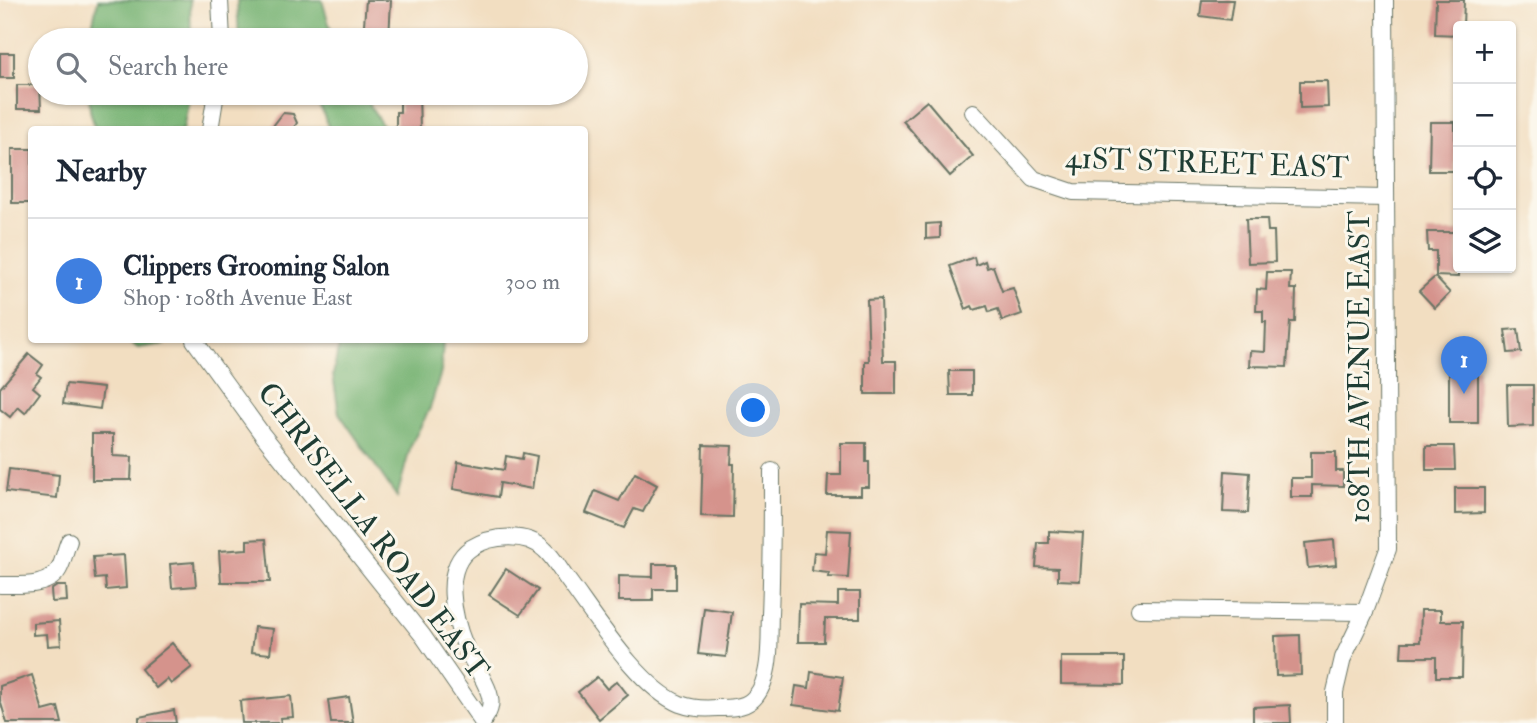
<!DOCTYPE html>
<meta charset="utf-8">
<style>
:root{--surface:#fff;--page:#f2f2f3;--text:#1f2937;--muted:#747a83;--line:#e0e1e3;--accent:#0f766e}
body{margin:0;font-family:"IM FELL Double Pica",serif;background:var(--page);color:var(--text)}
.controls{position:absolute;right:21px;top:21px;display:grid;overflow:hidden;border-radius:7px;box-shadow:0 2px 5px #0004}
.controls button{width:63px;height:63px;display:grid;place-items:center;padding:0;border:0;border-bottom:2px solid var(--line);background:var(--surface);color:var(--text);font:35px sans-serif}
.you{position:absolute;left:754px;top:411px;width:24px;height:24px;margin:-18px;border:5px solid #fff;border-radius:50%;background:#1a73e8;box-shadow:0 0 0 10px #1a73e833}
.badge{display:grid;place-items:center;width:46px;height:46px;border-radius:50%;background:var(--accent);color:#fff;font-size:23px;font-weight:700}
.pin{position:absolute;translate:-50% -58px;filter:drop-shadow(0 2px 4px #0008)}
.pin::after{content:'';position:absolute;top:37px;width:24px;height:21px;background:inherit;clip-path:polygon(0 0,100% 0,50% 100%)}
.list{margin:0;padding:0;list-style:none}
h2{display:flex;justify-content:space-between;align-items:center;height:91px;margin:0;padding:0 28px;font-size:30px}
h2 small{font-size:23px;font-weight:400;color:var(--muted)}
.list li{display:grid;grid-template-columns:46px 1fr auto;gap:21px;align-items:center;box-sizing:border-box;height:126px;padding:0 28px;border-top:2px solid var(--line)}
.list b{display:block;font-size:26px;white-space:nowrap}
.list p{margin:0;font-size:23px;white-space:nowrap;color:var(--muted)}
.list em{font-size:23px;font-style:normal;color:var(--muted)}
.icon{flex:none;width:38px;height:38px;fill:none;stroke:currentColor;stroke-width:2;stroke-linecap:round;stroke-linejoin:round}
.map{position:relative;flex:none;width:1537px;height:723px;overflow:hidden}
.search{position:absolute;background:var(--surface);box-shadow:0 2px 5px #0004;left:28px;top:28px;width:560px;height:77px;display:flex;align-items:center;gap:18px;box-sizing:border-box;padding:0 24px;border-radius:38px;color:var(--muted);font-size:26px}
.panel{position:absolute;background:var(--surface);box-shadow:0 2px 5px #0004;left:28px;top:126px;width:560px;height:217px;border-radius:7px}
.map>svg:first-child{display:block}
.forest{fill:#78b474;stroke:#4c7854;stroke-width:2}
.building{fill:#d5938c}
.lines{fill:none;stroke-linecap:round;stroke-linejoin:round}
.minor-casing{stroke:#697565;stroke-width:18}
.minor{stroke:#fff;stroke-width:16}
.labels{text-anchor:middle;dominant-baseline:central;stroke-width:6;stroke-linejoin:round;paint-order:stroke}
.street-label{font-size:30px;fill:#1f3d34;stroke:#fbf7ec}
</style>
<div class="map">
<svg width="1537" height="723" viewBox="0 0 1537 723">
<rect width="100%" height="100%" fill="#fbf7ec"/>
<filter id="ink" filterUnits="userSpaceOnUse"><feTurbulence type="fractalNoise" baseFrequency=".0143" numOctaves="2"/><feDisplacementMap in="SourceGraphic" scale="14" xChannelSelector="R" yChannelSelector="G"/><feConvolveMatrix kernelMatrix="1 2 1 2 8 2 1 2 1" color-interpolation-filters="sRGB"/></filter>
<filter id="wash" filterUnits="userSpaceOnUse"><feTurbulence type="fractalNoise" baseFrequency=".00686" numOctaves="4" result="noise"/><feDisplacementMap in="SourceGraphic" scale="28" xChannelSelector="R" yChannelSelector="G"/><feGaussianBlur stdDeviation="1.57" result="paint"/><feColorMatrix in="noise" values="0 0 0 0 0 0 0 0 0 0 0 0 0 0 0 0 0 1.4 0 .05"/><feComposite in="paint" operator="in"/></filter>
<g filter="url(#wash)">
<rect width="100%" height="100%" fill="#f2dec1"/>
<g class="forest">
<polygon points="98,0 190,0 191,40 89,40"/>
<polygon points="237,0 322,0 329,24 336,40 239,40"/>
<polygon points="89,93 190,93 183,130 95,129 90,110"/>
<polygon points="309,93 363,93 384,129 329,129 322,110"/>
<polygon points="127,340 161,340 164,344 138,348"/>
<polygon points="340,340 443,340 441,372 430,408 411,445 397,497 339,413 333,375"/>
</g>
<g id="blocks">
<g class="building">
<polygon points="366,0 391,0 389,39 363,37"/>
<polygon points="1202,0 1233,0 1230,20 1200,16"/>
<polygon points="1436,0 1464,0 1463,26 1458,26 1458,35 1435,34"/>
<rect x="0" y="53" width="14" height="25"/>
<polygon points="1300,81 1327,81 1328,107 1300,108"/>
<polygon points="17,85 40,85 41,109 17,109"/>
<polygon points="400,93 419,93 420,130 396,130 396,112 400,112"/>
<polygon points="927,101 973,156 950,176 903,121"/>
<polygon points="283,113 293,114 297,123 292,130 270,130"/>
<polygon points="1430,122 1455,122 1455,171 1429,171"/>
<rect x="12" y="149" width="20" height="54"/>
<polygon points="1246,219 1267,219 1268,231 1274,231 1275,262 1248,263"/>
<polygon points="940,223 940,238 926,239 926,224"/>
<polygon points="1427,232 1458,232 1458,277 1436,276 1436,251 1428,251"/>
<polygon points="974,257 976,265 985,261 987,268 993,266 1002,291 1013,288 1022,314 1002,321 998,309 989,312 987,306 974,310 972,306 966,309 950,266"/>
<polygon points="1267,272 1291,272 1290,289 1296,289 1295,322 1290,322 1287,367 1249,366 1250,351 1265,352 1266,322 1263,322 1263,311 1256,311 1257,289 1266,290"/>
<polygon points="1435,277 1450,293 1435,308 1419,291"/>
<polygon points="881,299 883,361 896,361 896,394 865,394 865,361 869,361 867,300"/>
<polygon points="1518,329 1521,352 1508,353 1505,330"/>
<polygon points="29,354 43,365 37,374 41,377 33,387 40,393 25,413 18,407 10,417 0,409 0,388"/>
<rect x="1449" y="367" width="29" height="56"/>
<polygon points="949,371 972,371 972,395 950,395"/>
<polygon points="66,384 103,388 100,409 63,404"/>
<polygon points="1507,385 1533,385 1533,426 1508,427"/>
<polygon points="92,434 113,434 113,456 132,457 131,480 92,480"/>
<polygon points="841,443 866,443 866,462 869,462 869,487 861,487 861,495 827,495 828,475 841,475"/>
<polygon points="703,445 732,446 731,464 734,464 733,517 701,516"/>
<polygon points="1426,446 1454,446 1455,470 1426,470"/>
<polygon points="1311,452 1336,452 1336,471 1343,471 1343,486 1312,485 1312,497 1291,497 1291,478 1311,478"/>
<polygon points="523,453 537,456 532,489 500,483 498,497 453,489 458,462 504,470 506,456 522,459"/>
<polygon points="9,469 59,475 57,498 6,492"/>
<polygon points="1225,471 1250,473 1248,513 1223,512"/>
<polygon points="635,473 657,485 643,512 634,509 624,528 586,513 595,491 619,501"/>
<polygon points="1455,488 1484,488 1484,513 1455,514"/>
<polygon points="827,530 851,531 848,578 828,577 829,573 812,571 814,552 825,553"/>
<polygon points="1049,531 1083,533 1080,581 1058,580 1058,568 1036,567 1038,543 1049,543"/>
<polygon points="266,539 270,582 221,582 219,551 247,549 247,540"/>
<polygon points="1334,540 1336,565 1308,568 1305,543"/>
<polygon points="124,555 126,588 106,590 105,578 95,579 93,557"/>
<polygon points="194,562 196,586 172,588 170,564"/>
<polygon points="653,564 676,564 676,589 653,589 653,601 619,601 619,576 653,577"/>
<polygon points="506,569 538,590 520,615 489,595"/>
<polygon points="57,586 66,586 67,601 52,602 51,590"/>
<polygon points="838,592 860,592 860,619 825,619 824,642 798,642 799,604 838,605"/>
<polygon points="704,608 732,612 726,657 698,654"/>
<polygon points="1421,610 1441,610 1441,621 1463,621 1462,677 1436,677 1436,657 1401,657 1402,642 1420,642"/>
<polygon points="59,621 61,645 48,646 47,634 33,635 33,623"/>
<polygon points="254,627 273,629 270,654 251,652"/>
<polygon points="1300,635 1301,675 1276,676 1275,636"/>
<polygon points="172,643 192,667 171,684 167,679 156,688 141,669"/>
<polygon points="1061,657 1124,657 1124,685 1061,684"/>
<polygon points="811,672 843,677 838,711 793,705 796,686 809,688"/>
<polygon points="32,675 43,711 58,707 62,723 7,723 0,700 0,686"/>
<polygon points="597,677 607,689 617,681 628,695 599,719 578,692"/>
<polygon points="291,696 293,717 280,718 281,723 242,723 240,701"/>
<polygon points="349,697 353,723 331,723 328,700"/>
<polygon points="1290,705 1291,723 1253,723 1253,707"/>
<polygon points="174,710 176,723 139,723 139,717"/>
</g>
</g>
</g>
<g filter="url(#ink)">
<use href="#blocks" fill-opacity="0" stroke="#697565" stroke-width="2"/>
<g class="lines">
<defs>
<g id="minor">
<polyline points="220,0 222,40"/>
<polyline points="973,112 1034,179 1073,192 1386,198"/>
<polyline points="210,130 216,93"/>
<polyline points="194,340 262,434 423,636 483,723"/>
<path d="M0,585C19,585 51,588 60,567C64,559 65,550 69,541"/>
<polyline points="1139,609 1365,612"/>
<path d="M482,722C489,713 493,705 489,693C484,677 472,662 465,646C454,619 441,568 471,548C491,535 527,532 545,550C554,558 560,570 567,579C594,615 639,688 680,704C691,708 706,709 717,708C729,708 743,708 752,700C758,695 763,685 765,677C771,658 769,634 770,614C772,566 772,519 772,471"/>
<polyline points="1335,723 1335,692 1343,658 1365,612 1388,549 1385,0"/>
</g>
</defs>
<use href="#minor" class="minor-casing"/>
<use href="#minor" class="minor"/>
</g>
</g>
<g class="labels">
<g class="street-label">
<text transform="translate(1207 163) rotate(2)">41ST STREET EAST</text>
<text transform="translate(1359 367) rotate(-90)">108TH AVENUE EAST</text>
<text transform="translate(373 531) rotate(53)">CHRISELLA ROAD EAST</text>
</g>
</g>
</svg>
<div class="controls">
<button>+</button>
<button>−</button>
<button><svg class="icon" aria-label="locate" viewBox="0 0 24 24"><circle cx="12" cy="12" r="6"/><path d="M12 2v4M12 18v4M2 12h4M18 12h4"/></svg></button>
<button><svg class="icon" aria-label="layers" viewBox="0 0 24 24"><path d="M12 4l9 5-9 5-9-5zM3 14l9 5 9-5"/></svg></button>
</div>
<div class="you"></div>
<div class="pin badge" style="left:1464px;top:394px;background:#3f7fe0">1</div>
<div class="search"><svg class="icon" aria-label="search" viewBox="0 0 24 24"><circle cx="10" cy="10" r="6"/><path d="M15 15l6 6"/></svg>Search here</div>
<section class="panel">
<h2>Nearby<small></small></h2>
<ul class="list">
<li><span class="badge" style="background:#3f7fe0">1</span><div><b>Clippers Grooming Salon</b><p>Shop · 108th Avenue East</p></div><em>300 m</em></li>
</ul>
</section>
</div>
